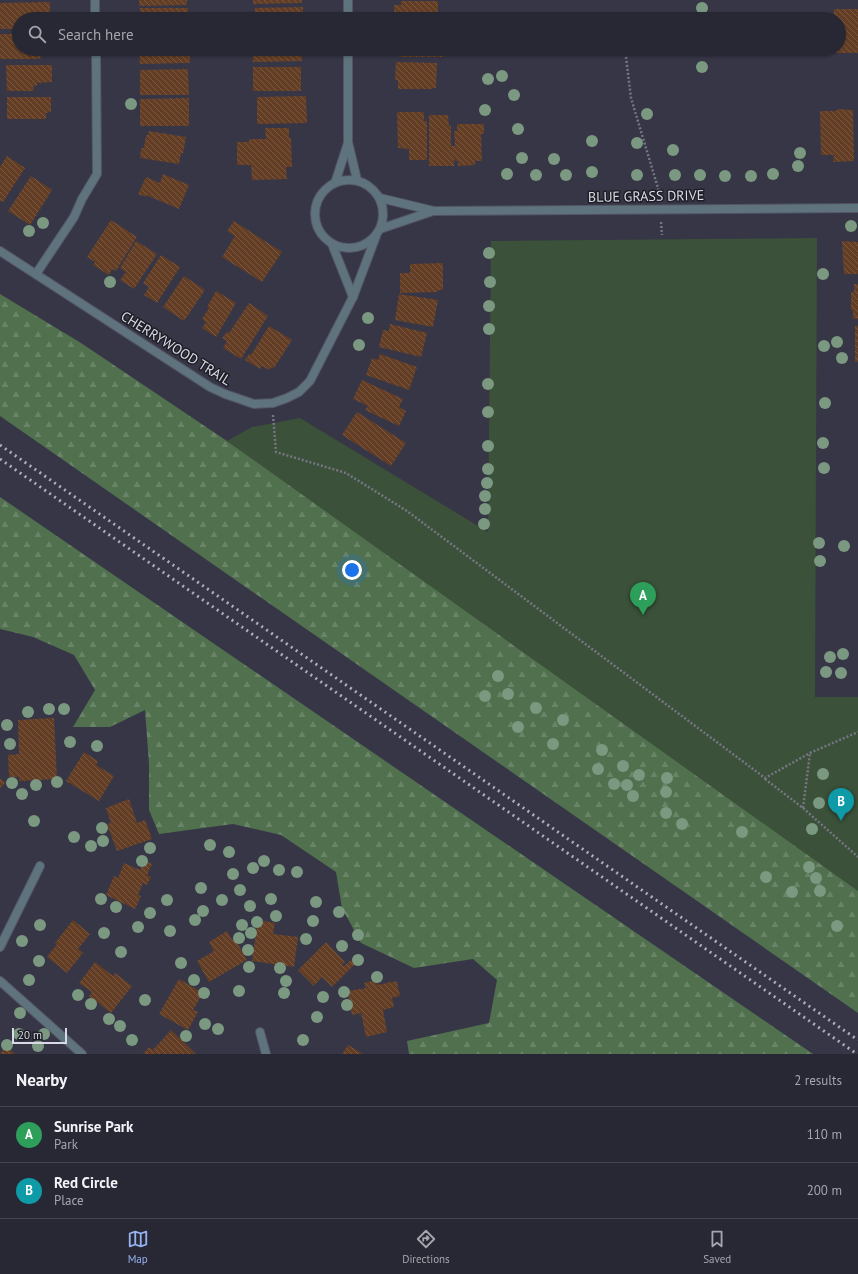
<!DOCTYPE html>
<style>
:root{--surface:#282835;--page:#30303d;--text:#f1f3f6;--muted:#a5a6ad;--line:#444450;--accent:#95b2f1}
body{margin:0;font-family:"PT Sans",sans-serif;background:var(--page);color:var(--text)}
.scale{position:absolute;left:12px;bottom:10px;width:55px;box-sizing:border-box;padding-left:4px;border:2px solid #d9dae5;border-top:0;font-size:11px;line-height:14px;white-space:nowrap;color:#d9dae5;-webkit-text-stroke:3px #1e1e26;paint-order:stroke}
.you{position:absolute;left:352px;top:570px;width:14px;height:14px;margin:-10px;border:3px solid #fff;border-radius:50%;background:#1a73e8;box-shadow:0 0 0 6px #1a73e833}
.badge{display:grid;place-items:center;width:26px;height:26px;border-radius:50%;background:var(--accent);color:#fff;font-size:13px;font-weight:700}
.pin{position:absolute;translate:-50% -33px;filter:drop-shadow(0 1px 2px #0008)}
.pin::after{content:'';position:absolute;top:21px;width:14px;height:12px;background:inherit;clip-path:polygon(0 0,100% 0,50% 100%)}
.list{margin:0;padding:0;list-style:none}
h2{display:flex;justify-content:space-between;align-items:center;height:52px;margin:0;padding:0 16px;font-size:17px}
h2 small{font-size:13px;font-weight:400;color:var(--muted)}
.list li{display:grid;grid-template-columns:26px 1fr auto;gap:12px;align-items:center;box-sizing:border-box;height:56px;padding:0 16px;border-top:1px solid var(--line)}
.list b{display:block;font-size:15px;white-space:nowrap}
.list p{margin:0;font-size:13px;white-space:nowrap;color:var(--muted)}
.list em{font-size:13px;font-style:normal;color:var(--muted)}
.icon{flex:none;width:22px;height:22px;fill:none;stroke:currentColor;stroke-width:2;stroke-linecap:round;stroke-linejoin:round}
.map{position:relative;flex:none;width:858px;height:1054px;overflow:hidden}
.search{position:absolute;background:var(--surface);box-shadow:0 1px 3px #0004;left:12px;right:12px;top:12px;height:44px;display:flex;align-items:center;gap:10px;box-sizing:border-box;padding:0 14px;border-radius:22px;color:var(--muted);font-size:15px}
.sheet{height:164px;background:var(--surface)}
nav{display:flex;justify-content:space-around;align-items:center;box-sizing:border-box;height:56px;border-top:1px solid var(--line);background:var(--surface);font-size:11px;color:var(--muted)}
nav a{display:grid;justify-items:center;gap:2px}
nav .on{color:var(--accent)}
.map>svg:first-child{display:block}
.forest{fill:url(#forest-firs)}
.park{fill:#3b5139}
.building{fill:url(#building-back-hatch)}
.lines{fill:none;stroke-linecap:round;stroke-linejoin:round}
.minor-casing{stroke:#535463;stroke-width:10}
.tertiary-casing{stroke:#535463;stroke-width:10}
.path{stroke:#767685;stroke-width:2.5;stroke-dasharray:2 2;stroke-linecap:butt}
.minor{stroke:#5e737d;stroke-width:8}
.tertiary{stroke:#5e737d;stroke-width:8}
.rail{stroke:#adaebb;stroke-width:3;stroke-dasharray:2 4;stroke-linecap:butt}
.tree{fill:#7b9881}
.labels{text-anchor:middle;dominant-baseline:central;stroke-width:3;stroke-linejoin:round;paint-order:stroke}
.street-label{font-size:14px;fill:#d9dae5;stroke:#1e1e26}
</style>
<div class="map">
<svg width="858" height="1054" viewBox="0 0 858 1054">
<defs>
<pattern id="forest-firs" width="22" height="20" patternUnits="userSpaceOnUse"><rect width="22" height="20" fill="#50704e"/><path d="M5 1l3.5 6h-7zM16 11l3.5 6h-7z" fill="#698467"/></pattern>
<pattern id="building-back-hatch" width="6" height="6" patternUnits="userSpaceOnUse"><rect width="6" height="6" fill="#633e24"/><path d="M-1 5l2 2M0 0l6 6M5-1l2 2" fill="none" stroke="#795944"/></pattern>
</defs>
<rect width="100%" height="100%" fill="#363647"/>
<g class="forest">
<polygon points="0,294 81,343 474,607 858,890 858,1013 0,416"/>
<polygon points="0,497 813,1054 409,1054 407,1041 489,1023 497,980 473,959 414,968 361,943 342,908 336,872 281,835 233,824 159,834 149,810 149,764 145,710 110,727 73,727 95,690 74,655 33,637 0,629"/>
</g>
<polygon class="park" points="817,238 815,697 858,697 858,891 227,441 252,427 300,418 488,532 491,241"/>
<g class="building">
<polygon points="139,0 187,0 187,5 139,6"/>
<polygon points="253,0 302,0 302,3 253,4"/>
<polygon points="401,1 438,1 438,19 394,19 394,5 401,5"/>
<polygon points="50,2 50,19 19,19 19,29 0,29 0,3"/>
<polygon points="303,7 303,19 255,19 255,8"/>
<rect x="140" y="8" width="48" height="11"/>
<polygon points="834,9 858,9 858,53 834,53 834,49 839,49 839,19 834,19"/>
<polygon points="0,34 19,34 19,49 51,49 51,51 42,51 40,59 0,59"/>
<polygon points="143,49 190,49 190,63 140,64 139,51 143,51"/>
<polygon points="253,49 302,49 302,61 253,62"/>
<polygon points="393,49 447,49 447,56 441,57 399,57 399,55 394,55"/>
<polygon points="396,62 437,63 436,88 432,88 432,89 398,89 398,80 395,80"/>
<polygon points="6,65 52,65 52,82 37,83 37,86 33,86 34,91 7,91"/>
<rect x="253" y="67" width="48" height="24"/>
<polygon points="188,69 189,95 140,95 140,70"/>
<polygon points="306,96 307,123 257,124 257,97"/>
<polygon points="7,97 51,97 51,112 46,113 46,119 7,119"/>
<polygon points="189,98 189,126 140,126 140,99"/>
<polygon points="838,109 853,110 854,161 833,162 834,155 821,155 820,111 836,111"/>
<polygon points="397,112 424,112 424,121 427,121 427,160 409,160 409,149 398,148"/>
<polygon points="429,115 448,115 449,126 451,126 451,146 455,146 454,131 457,131 457,124 484,124 484,134 481,134 482,161 475,161 475,165 458,166 458,161 455,161 454,156 454,166 429,166"/>
<polygon points="265,128 289,128 289,138 291,138 292,167 286,167 287,179 252,180 251,165 237,165 237,142 249,142 249,139 266,139"/>
<polygon points="149,131 186,137 183,154 181,153 179,164 140,158 141,148 144,148 146,135 148,135"/>
<polygon points="7,156 25,168 3,202 0,201 0,167"/>
<polygon points="163,174 189,185 179,209 146,195 146,197 138,194 146,177 160,183"/>
<polygon points="31,176 52,190 30,225 8,211"/>
<polygon points="111,220 137,237 116,271 112,269 109,275 93,265 95,262 87,257"/>
<polygon points="234,221 282,252 262,282 222,257 235,236 227,231"/>
<polygon points="136,241 157,254 134,289 120,280 126,272 120,268"/>
<polygon points="842,241 858,242 858,274 844,274"/>
<polygon points="161,255 180,267 157,303 144,295 149,287 143,283"/>
<polygon points="443,263 443,290 438,290 438,292 400,293 400,273 410,273 410,264"/>
<polygon points="184,276 205,290 184,321 163,307"/>
<polygon points="854,284 858,284 858,319 853,319 853,310 851,310 851,292 854,292"/>
<polygon points="216,291 236,303 216,337 202,328 206,322 202,319 209,308 207,307"/>
<polygon points="399,294 438,300 433,327 395,320"/>
<polygon points="249,303 268,316 241,359 223,348 227,341 222,338 227,332 229,333"/>
<polygon points="390,324 427,333 421,357 379,347 383,330 389,331"/>
<polygon points="855,325 858,326 858,362 855,362"/>
<polygon points="269,326 292,340 274,368 272,367 269,370 262,366 260,369 245,360 249,354 251,355"/>
<polygon points="380,354 417,367 409,390 366,375 372,358 378,360"/>
<polygon points="362,380 403,399 399,407 406,411 399,426 365,410 368,406 353,399"/>
<polygon points="357,412 406,443 391,466 342,435"/>
<polygon points="54,718 57,779 19,781 19,777 9,777 8,755 19,754 18,720"/>
<polygon points="84,752 98,761 96,765 114,776 99,801 66,781"/>
<polygon points="0,778 5,783 0,788"/>
<polygon points="129,799 137,823 145,820 152,839 117,851 107,824 111,823 106,808"/>
<polygon points="144,860 152,864 147,875 151,877 147,885 143,883 138,895 141,896 135,909 106,895 114,876 118,878 124,863 140,870"/>
<polygon points="73,920 90,934 78,949 83,953 67,973 47,957 57,944 55,943"/>
<polygon points="258,920 275,923 273,934 298,937 294,967 252,961"/>
<polygon points="227,931 232,940 235,939 247,960 209,982 197,961 214,951 209,942"/>
<polygon points="326,942 345,962 342,965 344,966 351,960 355,964 332,987 322,977 314,986 298,970"/>
<polygon points="95,962 113,976 115,973 132,986 111,1013 89,996 92,992 79,983"/>
<polygon points="179,979 203,993 193,1010 198,1012 188,1030 159,1014"/>
<polygon points="376,980 377,985 397,981 400,996 392,998 394,1007 383,1010 387,1032 366,1037 361,1013 352,1015 348,991 366,988 364,983"/>
<polygon points="171,1030 196,1054 143,1054 149,1047 153,1050"/>
<polygon points="348,1045 363,1054 342,1054"/>
<polygon points="6,1046 15,1054 0,1054"/>
</g>
<g class="lines">
<defs>
<g id="minor">
<polyline points="95,0 95,19"/>
<polyline points="332,244 353,297"/>
<polyline points="0,251 210,387 225,394 254,404 273,403 287,398 299,392 310,381 353,297 376,236"/>
<polyline points="36,274 74,217 82,199 97,174 96,49"/>
<polyline points="0,947 40,866"/>
<polyline points="0,981 82,1054"/>
<polyline points="260,1032 266,1054"/>
</g>
<g id="tertiary">
<polyline points="348,19 348,0"/>
<polyline points="348,49 348,142 357,180"/>
<circle cx="349" cy="214" r="34"/>
<polyline points="335,183 348,143"/>
<polyline points="380,198 434,211 858,208"/>
<polyline points="380,229 433,211"/>
</g>
</defs>
<use href="#minor" class="minor-casing"/>
<use href="#tertiary" class="tertiary-casing"/>
<g class="path">
<polyline points="625,49 631,98 658,188 659,197"/>
<polyline points="661,222 662,235"/>
<polyline points="273,415 276,452 346,473 407,511 765,778 810,753 858,732"/>
<polyline points="765,779 803,808 858,857"/>
<polyline points="803,808 810,753"/>
</g>
<use href="#minor" class="minor"/>
<use href="#tertiary" class="tertiary"/>
<g class="rail">
<polyline points="0,445 858,1040"/>
<polyline points="0,459 857,1054"/>
</g>
</g>
<g class="tree">
<circle cx="702" cy="8" r="6"/>
<circle cx="702" cy="67" r="6"/>
<circle cx="502" cy="76" r="6"/>
<circle cx="488" cy="79" r="6"/>
<circle cx="514" cy="95" r="6"/>
<circle cx="131" cy="104" r="6"/>
<circle cx="485" cy="110" r="6"/>
<circle cx="647" cy="114" r="6"/>
<circle cx="518" cy="129" r="6"/>
<circle cx="592" cy="141" r="6"/>
<circle cx="637" cy="143" r="6"/>
<circle cx="673" cy="150" r="6"/>
<circle cx="800" cy="153" r="6"/>
<circle cx="522" cy="158" r="6"/>
<circle cx="554" cy="159" r="6"/>
<circle cx="798" cy="166" r="6"/>
<circle cx="592" cy="172" r="6"/>
<circle cx="507" cy="174" r="6"/>
<circle cx="773" cy="174" r="6"/>
<circle cx="536" cy="175" r="6"/>
<circle cx="566" cy="175" r="6"/>
<circle cx="637" cy="175" r="6"/>
<circle cx="675" cy="175" r="6"/>
<circle cx="700" cy="175" r="6"/>
<circle cx="725" cy="176" r="6"/>
<circle cx="751" cy="176" r="6"/>
<circle cx="43" cy="223" r="6"/>
<circle cx="851" cy="226" r="6"/>
<circle cx="29" cy="231" r="6"/>
<circle cx="489" cy="253" r="6"/>
<circle cx="823" cy="274" r="6"/>
<circle cx="110" cy="282" r="6"/>
<circle cx="490" cy="282" r="6"/>
<circle cx="489" cy="306" r="6"/>
<circle cx="368" cy="318" r="6"/>
<circle cx="489" cy="329" r="6"/>
<circle cx="837" cy="342" r="6"/>
<circle cx="359" cy="345" r="6"/>
<circle cx="824" cy="346" r="6"/>
<circle cx="842" cy="358" r="6"/>
<circle cx="488" cy="384" r="6"/>
<circle cx="825" cy="403" r="6"/>
<circle cx="488" cy="412" r="6"/>
<circle cx="823" cy="443" r="6"/>
<circle cx="488" cy="446" r="6"/>
<circle cx="824" cy="468" r="6"/>
<circle cx="488" cy="469" r="6"/>
<circle cx="487" cy="483" r="6"/>
<circle cx="485" cy="496" r="6"/>
<circle cx="485" cy="509" r="6"/>
<circle cx="484" cy="524" r="6"/>
<circle cx="819" cy="543" r="6"/>
<circle cx="844" cy="546" r="6"/>
<circle cx="820" cy="561" r="6"/>
<circle cx="843" cy="654" r="6"/>
<circle cx="830" cy="657" r="6"/>
<circle cx="826" cy="672" r="6"/>
<circle cx="841" cy="673" r="6"/>
<circle cx="498" cy="676" r="6"/>
<circle cx="508" cy="694" r="6"/>
<circle cx="485" cy="696" r="6"/>
<circle cx="536" cy="708" r="6"/>
<circle cx="49" cy="709" r="6"/>
<circle cx="64" cy="709" r="6"/>
<circle cx="28" cy="712" r="6"/>
<circle cx="563" cy="720" r="6"/>
<circle cx="7" cy="725" r="6"/>
<circle cx="518" cy="727" r="6"/>
<circle cx="70" cy="742" r="6"/>
<circle cx="10" cy="744" r="6"/>
<circle cx="553" cy="744" r="6"/>
<circle cx="97" cy="746" r="6"/>
<circle cx="602" cy="750" r="6"/>
<circle cx="623" cy="766" r="6"/>
<circle cx="598" cy="769" r="6"/>
<circle cx="823" cy="774" r="6"/>
<circle cx="639" cy="775" r="6"/>
<circle cx="667" cy="778" r="6"/>
<circle cx="57" cy="782" r="6"/>
<circle cx="12" cy="783" r="6"/>
<circle cx="614" cy="784" r="6"/>
<circle cx="36" cy="785" r="6"/>
<circle cx="627" cy="785" r="6"/>
<circle cx="666" cy="792" r="6"/>
<circle cx="22" cy="794" r="6"/>
<circle cx="633" cy="796" r="6"/>
<circle cx="819" cy="803" r="6"/>
<circle cx="666" cy="813" r="6"/>
<circle cx="34" cy="821" r="6"/>
<circle cx="682" cy="824" r="6"/>
<circle cx="102" cy="828" r="6"/>
<circle cx="812" cy="829" r="6"/>
<circle cx="742" cy="832" r="6"/>
<circle cx="74" cy="837" r="6"/>
<circle cx="103" cy="841" r="6"/>
<circle cx="210" cy="845" r="6"/>
<circle cx="91" cy="846" r="6"/>
<circle cx="150" cy="848" r="6"/>
<circle cx="229" cy="852" r="6"/>
<circle cx="142" cy="861" r="6"/>
<circle cx="264" cy="861" r="6"/>
<circle cx="809" cy="867" r="6"/>
<circle cx="253" cy="868" r="6"/>
<circle cx="279" cy="870" r="6"/>
<circle cx="297" cy="872" r="6"/>
<circle cx="233" cy="874" r="6"/>
<circle cx="766" cy="877" r="6"/>
<circle cx="816" cy="878" r="6"/>
<circle cx="201" cy="888" r="6"/>
<circle cx="240" cy="890" r="6"/>
<circle cx="820" cy="891" r="6"/>
<circle cx="792" cy="892" r="6"/>
<circle cx="101" cy="899" r="6"/>
<circle cx="271" cy="899" r="6"/>
<circle cx="167" cy="900" r="6"/>
<circle cx="222" cy="900" r="6"/>
<circle cx="316" cy="902" r="6"/>
<circle cx="250" cy="906" r="6"/>
<circle cx="116" cy="907" r="6"/>
<circle cx="203" cy="911" r="6"/>
<circle cx="339" cy="912" r="6"/>
<circle cx="150" cy="913" r="6"/>
<circle cx="276" cy="916" r="6"/>
<circle cx="195" cy="920" r="6"/>
<circle cx="313" cy="921" r="6"/>
<circle cx="257" cy="922" r="6"/>
<circle cx="40" cy="925" r="6"/>
<circle cx="242" cy="925" r="6"/>
<circle cx="837" cy="926" r="6"/>
<circle cx="138" cy="927" r="6"/>
<circle cx="170" cy="931" r="6"/>
<circle cx="104" cy="933" r="6"/>
<circle cx="251" cy="933" r="6"/>
<circle cx="358" cy="935" r="6"/>
<circle cx="239" cy="938" r="6"/>
<circle cx="306" cy="939" r="6"/>
<circle cx="22" cy="941" r="6"/>
<circle cx="342" cy="946" r="6"/>
<circle cx="248" cy="950" r="6"/>
<circle cx="121" cy="952" r="6"/>
<circle cx="358" cy="960" r="6"/>
<circle cx="39" cy="961" r="6"/>
<circle cx="181" cy="963" r="6"/>
<circle cx="249" cy="967" r="6"/>
<circle cx="280" cy="968" r="6"/>
<circle cx="377" cy="977" r="6"/>
<circle cx="29" cy="980" r="6"/>
<circle cx="194" cy="980" r="6"/>
<circle cx="286" cy="981" r="6"/>
<circle cx="239" cy="991" r="6"/>
<circle cx="344" cy="992" r="6"/>
<circle cx="204" cy="993" r="6"/>
<circle cx="284" cy="993" r="6"/>
<circle cx="78" cy="995" r="6"/>
<circle cx="323" cy="997" r="6"/>
<circle cx="145" cy="1000" r="6"/>
<circle cx="91" cy="1004" r="6"/>
<circle cx="347" cy="1005" r="6"/>
<circle cx="20" cy="1013" r="6"/>
<circle cx="317" cy="1017" r="6"/>
<circle cx="109" cy="1019" r="6"/>
<circle cx="205" cy="1024" r="6"/>
<circle cx="120" cy="1026" r="6"/>
<circle cx="218" cy="1029" r="6"/>
<circle cx="19" cy="1034" r="6"/>
<circle cx="44" cy="1034" r="6"/>
<circle cx="186" cy="1036" r="6"/>
<circle cx="132" cy="1040" r="6"/>
<circle cx="303" cy="1040" r="6"/>
<circle cx="7" cy="1045" r="6"/>
<circle cx="38" cy="1046" r="6"/>
</g>
<g class="labels">
<g class="street-label">
<text transform="translate(646 196) rotate(-1)">BLUE GRASS DRIVE</text>
<text transform="translate(176 348) rotate(32)">CHERRYWOOD TRAIL</text>
</g>
</g>
</svg>
<div class="scale">20 m</div>
<div class="you"></div>
<div class="pin badge" style="left:643px;top:615px;background:#2e9e5b">A</div>
<div class="pin badge" style="left:841px;top:821px;background:#0f9aa8">B</div>
<div class="search"><svg class="icon" aria-label="search" viewBox="0 0 24 24"><circle cx="10" cy="10" r="6"/><path d="M15 15l6 6"/></svg>Search here</div>
</div>
<section class="sheet">
<h2>Nearby<small>2 results</small></h2>
<ul class="list">
<li><span class="badge" style="background:#2e9e5b">A</span><div><b>Sunrise Park</b><p>Park</p></div><em>110 m</em></li>
<li><span class="badge" style="background:#0f9aa8">B</span><div><b>Red Circle</b><p>Place</p></div><em>200 m</em></li>
</ul>
</section>
<nav>
<a class="on"><svg class="icon" aria-label="map" viewBox="0 0 24 24"><path d="M3 6l6-2 6 2 6-2v14l-6 2-6-2-6 2zM9 4v14M15 6v14"/></svg>Map</a>
<a><svg class="icon" aria-label="directions" viewBox="0 0 24 24"><path d="M12 3l9 9-9 9-9-9zM9 14v-3h6M13 9l2 2-2 2"/></svg>Directions</a>
<a><svg class="icon" aria-label="saved" viewBox="0 0 24 24"><path d="M7 4h10v16l-5-4-5 4z"/></svg>Saved</a>
</nav>
